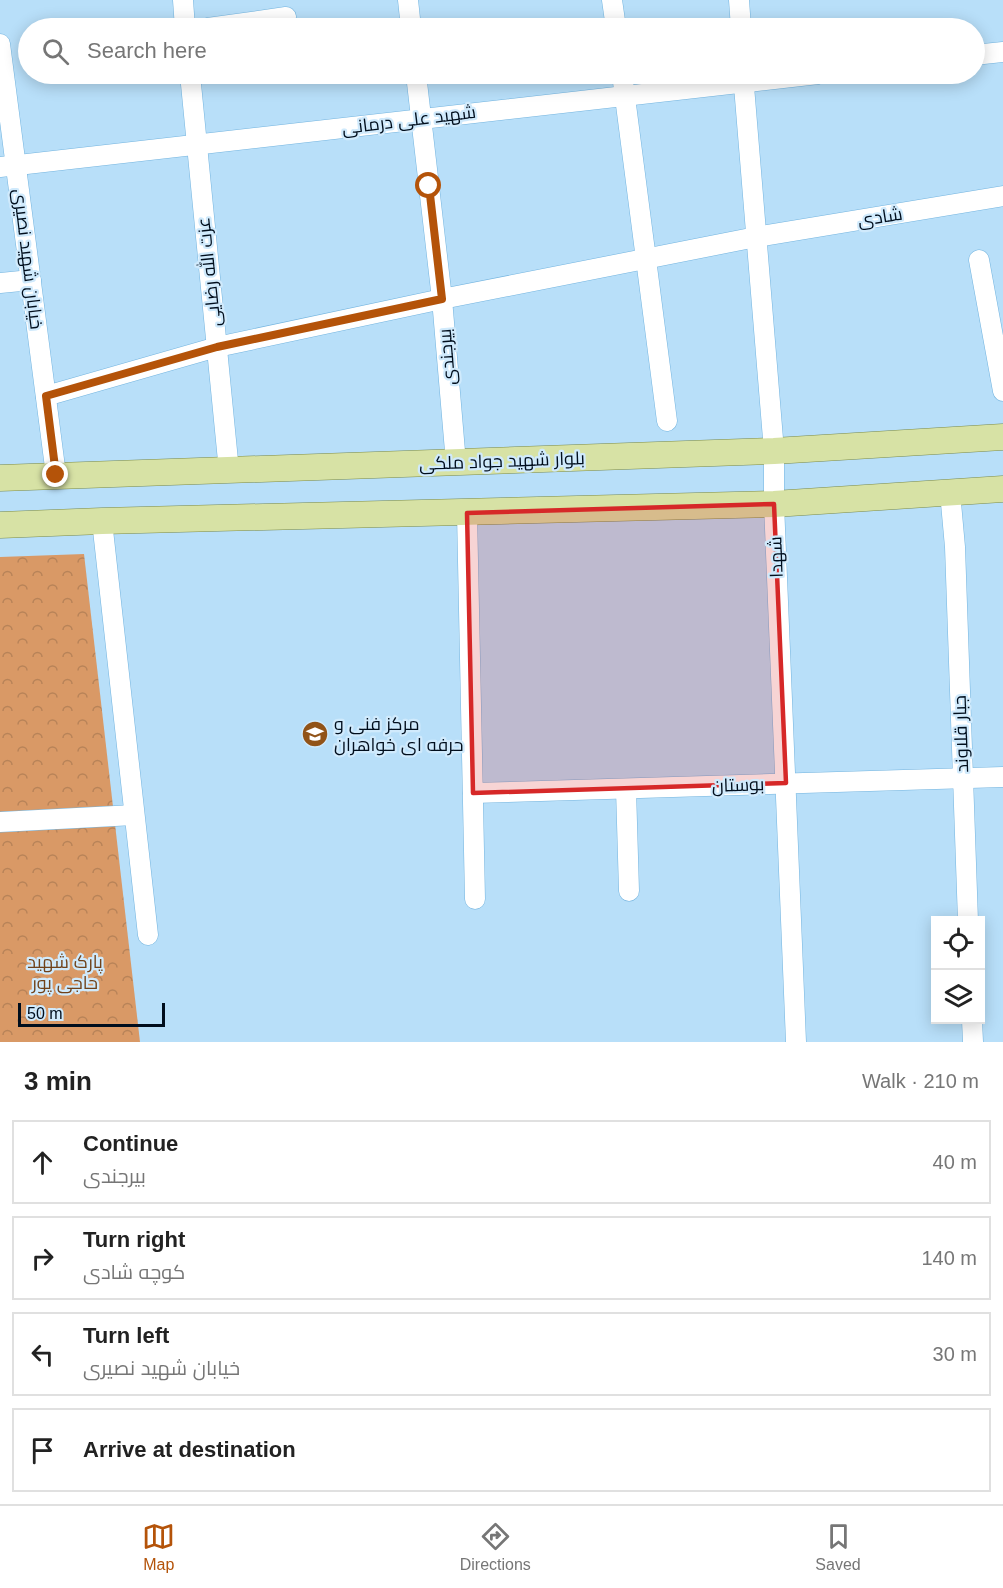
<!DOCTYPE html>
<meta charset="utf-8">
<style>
:root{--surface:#fff;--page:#f2f2f2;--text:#222;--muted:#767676;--line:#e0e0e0;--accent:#b45309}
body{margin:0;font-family:Helvetica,Cairo,sans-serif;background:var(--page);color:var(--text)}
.controls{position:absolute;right:18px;bottom:18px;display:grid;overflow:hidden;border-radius:0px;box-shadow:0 3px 15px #0003}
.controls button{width:54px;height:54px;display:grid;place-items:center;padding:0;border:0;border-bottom:2px solid var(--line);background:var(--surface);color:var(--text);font:30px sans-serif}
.scale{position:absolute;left:18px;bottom:15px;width:147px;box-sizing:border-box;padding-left:6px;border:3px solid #000e1d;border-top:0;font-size:16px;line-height:21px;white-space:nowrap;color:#000e1d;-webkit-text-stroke:4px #d0eafc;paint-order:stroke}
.stop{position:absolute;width:18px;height:18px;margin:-14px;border:4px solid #b45309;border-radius:50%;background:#fff}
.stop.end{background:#b45309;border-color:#fff;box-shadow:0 2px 6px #0008}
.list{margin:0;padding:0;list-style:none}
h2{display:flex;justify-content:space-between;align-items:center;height:78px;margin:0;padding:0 24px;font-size:26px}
h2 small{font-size:20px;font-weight:400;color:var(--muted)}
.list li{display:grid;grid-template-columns:39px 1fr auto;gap:18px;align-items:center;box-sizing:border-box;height:84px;margin:0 12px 12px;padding:0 12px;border:2px solid var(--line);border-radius:0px}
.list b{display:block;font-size:22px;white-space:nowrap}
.list p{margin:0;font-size:20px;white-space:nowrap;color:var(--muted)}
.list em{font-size:20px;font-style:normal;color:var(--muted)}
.icon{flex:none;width:33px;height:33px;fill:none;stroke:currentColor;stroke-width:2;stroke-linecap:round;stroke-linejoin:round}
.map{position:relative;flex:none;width:1003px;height:1042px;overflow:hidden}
.search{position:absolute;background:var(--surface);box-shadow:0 3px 15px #0003;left:18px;right:18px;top:18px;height:66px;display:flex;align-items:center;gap:15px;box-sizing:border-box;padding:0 21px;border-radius:33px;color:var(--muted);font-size:22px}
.sheet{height:462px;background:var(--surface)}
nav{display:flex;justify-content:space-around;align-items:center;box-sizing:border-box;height:84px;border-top:2px solid var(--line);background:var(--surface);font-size:16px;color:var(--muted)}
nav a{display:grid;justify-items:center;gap:3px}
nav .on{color:var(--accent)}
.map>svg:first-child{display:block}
.forest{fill:url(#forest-crowns)}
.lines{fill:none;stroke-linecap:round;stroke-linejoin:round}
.minor-casing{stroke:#73b4df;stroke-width:21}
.major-casing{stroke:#7a8b4e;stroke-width:27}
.minor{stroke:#fff;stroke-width:20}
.major{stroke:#d7e2a5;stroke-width:26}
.route{stroke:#b45309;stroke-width:8}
.marked{fill:#d62828;fill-opacity:0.2;stroke:#d62828;stroke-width:4.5;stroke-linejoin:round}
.labels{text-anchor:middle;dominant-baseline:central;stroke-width:4.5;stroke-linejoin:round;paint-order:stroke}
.street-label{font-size:18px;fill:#000e1d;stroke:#d0eafc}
.poi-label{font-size:18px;fill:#000e1d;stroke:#d0eafc;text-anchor:start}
.park-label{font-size:18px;fill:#70421a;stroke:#d0eafc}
</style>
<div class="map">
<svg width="1003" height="1042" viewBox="0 0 1003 1042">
<defs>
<pattern id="forest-crowns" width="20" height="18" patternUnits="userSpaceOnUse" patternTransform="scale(1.5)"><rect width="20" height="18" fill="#d99966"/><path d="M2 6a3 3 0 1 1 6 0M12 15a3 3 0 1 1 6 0" fill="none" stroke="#b88358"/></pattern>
</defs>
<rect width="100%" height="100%" fill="#b8dff9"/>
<polygon class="forest" points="84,554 140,1042 0,1042 0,557"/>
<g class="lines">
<defs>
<g id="minor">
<polyline points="183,0 185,28"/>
<polyline points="408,0 411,28"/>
<polyline points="612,0 616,28"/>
<polyline points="739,0 741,28"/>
<polyline points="208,28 286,17"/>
<polyline points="0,44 56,475"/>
<polyline points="974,55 1003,52"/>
<polyline points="190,74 229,471"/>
<polyline points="416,74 442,299 456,463"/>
<polyline points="622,74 667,421"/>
<polyline points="743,74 774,451 774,504 796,1042"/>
<polyline points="0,167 818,74"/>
<polyline points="979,260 1003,391"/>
<polyline points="0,283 31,280"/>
<polyline points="46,396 217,347 442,299 756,237 1003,196"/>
<polyline points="950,492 955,547 968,921"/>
<polyline points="467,513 475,899"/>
<polyline points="102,521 148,935"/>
<polyline points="626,789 629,891"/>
<polyline points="473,793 1003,777"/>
<polyline points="0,822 134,815"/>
<polyline points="972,1020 973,1042"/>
</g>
<g id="major">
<polyline points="0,478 774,451 1003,437"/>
<polyline points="0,525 102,521 774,504 1003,489"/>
</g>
</defs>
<use href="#minor" class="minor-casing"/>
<use href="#major" class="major-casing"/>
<use href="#minor" class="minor"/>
<use href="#major" class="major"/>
</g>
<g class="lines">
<polyline class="route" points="56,475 46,396 217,347 442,299 429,186"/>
</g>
<path class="marked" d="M774,504L786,783L473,793L467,513Z"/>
<defs>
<symbol id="school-disc" viewBox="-11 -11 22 22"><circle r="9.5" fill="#915318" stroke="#d0eafc"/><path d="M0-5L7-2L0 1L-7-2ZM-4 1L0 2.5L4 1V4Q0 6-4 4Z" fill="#fff"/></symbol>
</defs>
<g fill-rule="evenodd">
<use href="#school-disc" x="300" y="719" width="30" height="30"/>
</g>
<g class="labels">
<g class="street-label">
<text transform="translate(409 120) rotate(-7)">شهید علی درمانی</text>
<text transform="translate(880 217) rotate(-9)">شادی</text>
<text transform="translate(28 259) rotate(83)">خیابان شهید نصیری</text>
<text transform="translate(209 272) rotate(-96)">عزت الله رضایی</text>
<text transform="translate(447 357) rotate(-95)">بیرجندی</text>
<text transform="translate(502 461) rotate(-2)">بلوار شهید جواد ملکی</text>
<text transform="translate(776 557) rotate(-92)">شهدا</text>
<text transform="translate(961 734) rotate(-92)">جبار قلاوند</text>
<text transform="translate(738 785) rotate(-2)">بوستان</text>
</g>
<g class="poi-label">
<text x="334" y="724">مرکز فنی و<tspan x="334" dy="21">حرفه ای خواهران</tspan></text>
</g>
<g class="park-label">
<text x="65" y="962">پارک شهید<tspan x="65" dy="21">حاجی پور</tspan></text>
</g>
</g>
</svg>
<div class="controls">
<button><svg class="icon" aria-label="locate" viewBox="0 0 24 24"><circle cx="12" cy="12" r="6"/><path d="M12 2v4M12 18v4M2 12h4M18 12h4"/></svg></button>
<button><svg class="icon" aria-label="layers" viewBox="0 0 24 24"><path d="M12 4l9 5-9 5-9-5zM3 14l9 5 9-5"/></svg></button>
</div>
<div class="scale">50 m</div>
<div class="stop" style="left:429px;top:186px"></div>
<div class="stop end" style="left:56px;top:475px"></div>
<div class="search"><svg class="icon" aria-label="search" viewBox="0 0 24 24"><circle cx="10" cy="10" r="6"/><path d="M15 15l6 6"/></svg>Search here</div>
</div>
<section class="sheet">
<h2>3 min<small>Walk · 210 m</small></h2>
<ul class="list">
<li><svg class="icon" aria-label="ahead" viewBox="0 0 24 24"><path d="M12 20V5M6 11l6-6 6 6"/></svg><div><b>Continue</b><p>بیرجندی</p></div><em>40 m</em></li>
<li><svg class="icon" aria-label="right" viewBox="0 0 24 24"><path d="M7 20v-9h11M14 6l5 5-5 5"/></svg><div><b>Turn right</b><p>کوچه شادی</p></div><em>140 m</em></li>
<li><svg class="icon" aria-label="left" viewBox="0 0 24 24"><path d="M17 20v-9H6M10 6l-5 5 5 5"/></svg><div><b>Turn left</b><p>خیابان شهید نصیری</p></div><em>30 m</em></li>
<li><svg class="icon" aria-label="arrive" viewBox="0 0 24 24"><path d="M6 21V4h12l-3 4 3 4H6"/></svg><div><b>Arrive at destination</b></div></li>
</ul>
</section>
<nav>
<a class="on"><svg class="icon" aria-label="map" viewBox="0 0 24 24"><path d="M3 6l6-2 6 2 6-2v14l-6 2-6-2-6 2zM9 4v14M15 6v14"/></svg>Map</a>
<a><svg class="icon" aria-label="directions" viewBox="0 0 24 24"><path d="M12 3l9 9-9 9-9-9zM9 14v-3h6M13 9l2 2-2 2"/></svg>Directions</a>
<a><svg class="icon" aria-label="saved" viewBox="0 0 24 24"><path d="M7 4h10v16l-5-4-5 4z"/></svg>Saved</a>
</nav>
